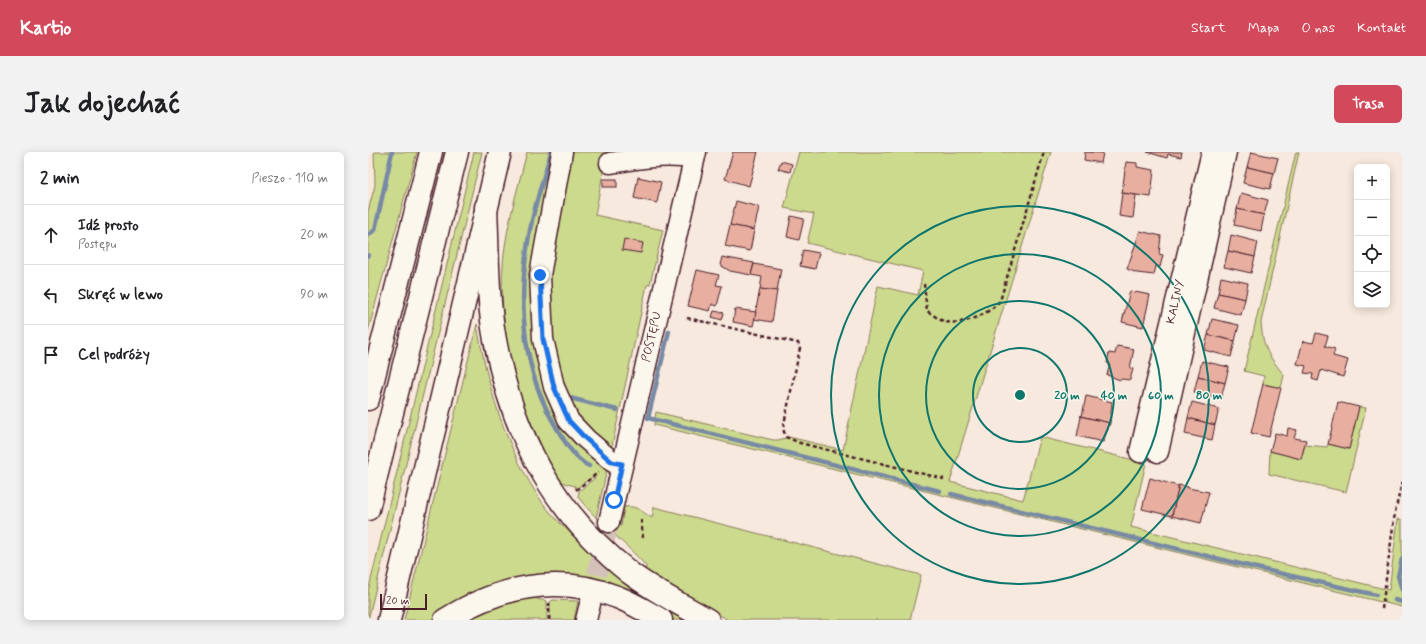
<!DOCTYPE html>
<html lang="pl">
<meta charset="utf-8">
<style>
:root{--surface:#fff;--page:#f2f2f2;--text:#202124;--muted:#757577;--line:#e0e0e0;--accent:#d1495b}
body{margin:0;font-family:Mynerve,sans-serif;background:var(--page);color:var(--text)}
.controls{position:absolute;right:12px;top:12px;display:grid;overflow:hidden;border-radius:6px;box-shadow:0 2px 10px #0003}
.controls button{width:36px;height:36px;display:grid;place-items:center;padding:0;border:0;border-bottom:1px solid var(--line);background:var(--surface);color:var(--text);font:20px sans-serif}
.scale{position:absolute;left:12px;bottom:10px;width:47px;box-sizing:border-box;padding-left:4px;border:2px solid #4a1f2b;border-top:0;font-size:11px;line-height:14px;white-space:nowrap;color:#4a1f2b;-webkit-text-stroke:3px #fbf7ec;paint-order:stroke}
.stop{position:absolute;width:12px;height:12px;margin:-9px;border:3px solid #1a73e8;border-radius:50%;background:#fff}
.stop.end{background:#1a73e8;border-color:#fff;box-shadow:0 1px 4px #0008}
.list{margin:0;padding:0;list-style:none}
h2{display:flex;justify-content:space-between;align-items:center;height:52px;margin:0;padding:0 16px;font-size:17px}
h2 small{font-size:13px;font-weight:400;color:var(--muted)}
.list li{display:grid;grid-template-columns:26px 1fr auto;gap:12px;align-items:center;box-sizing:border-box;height:60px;padding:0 16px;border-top:1px solid var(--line)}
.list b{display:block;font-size:15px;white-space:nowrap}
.list p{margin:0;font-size:13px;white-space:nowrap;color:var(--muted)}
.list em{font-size:13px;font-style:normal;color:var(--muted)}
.icon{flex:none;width:22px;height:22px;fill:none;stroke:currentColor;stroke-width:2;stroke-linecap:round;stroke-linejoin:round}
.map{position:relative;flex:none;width:1034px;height:468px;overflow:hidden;border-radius:6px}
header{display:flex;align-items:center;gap:24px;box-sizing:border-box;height:56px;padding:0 20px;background:var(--accent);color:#fff}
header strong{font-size:19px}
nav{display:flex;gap:22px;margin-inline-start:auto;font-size:14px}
.intro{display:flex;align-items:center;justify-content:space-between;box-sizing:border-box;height:96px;padding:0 24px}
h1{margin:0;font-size:28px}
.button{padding:10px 18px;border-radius:6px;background:var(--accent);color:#fff;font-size:14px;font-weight:700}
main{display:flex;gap:24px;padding:0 24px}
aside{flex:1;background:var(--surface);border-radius:6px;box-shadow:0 2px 10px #0003}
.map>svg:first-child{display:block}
.green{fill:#ccda8d;stroke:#8b7c5c}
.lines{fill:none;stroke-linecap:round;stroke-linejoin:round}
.stream{stroke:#7889a5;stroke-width:4.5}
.building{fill:#e8afa1;stroke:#4a1f2b}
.minor-tunnel{stroke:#d4c1b9;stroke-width:20;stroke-dasharray:20 10;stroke-linecap:butt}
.minor-casing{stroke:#4a1f2b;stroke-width:23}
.highway-casing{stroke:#4a1f2b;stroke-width:25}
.path{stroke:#4a1f2b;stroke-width:2.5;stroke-dasharray:4 3;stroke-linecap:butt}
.minor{stroke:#fbf7ec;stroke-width:20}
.highway{stroke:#fbf7ec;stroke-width:22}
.route{stroke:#1a73e8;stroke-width:5}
.ring{fill:none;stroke:#0f766e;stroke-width:2}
.labels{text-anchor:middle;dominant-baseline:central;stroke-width:3;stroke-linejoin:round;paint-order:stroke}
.street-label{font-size:12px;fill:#4a1f2b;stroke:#fbf7ec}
.centre{fill:#0f766e;stroke:#fbf7ec;stroke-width:2}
.ring-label{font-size:12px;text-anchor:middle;font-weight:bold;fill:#0f766e;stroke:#fbf7ec;stroke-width:3;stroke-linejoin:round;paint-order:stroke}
</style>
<header>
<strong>Kartio</strong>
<nav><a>Start</a><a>Mapa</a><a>O nas</a><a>Kontakt</a></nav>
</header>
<div class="intro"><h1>Jak dojechać</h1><a class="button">Trasa</a></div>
<main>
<aside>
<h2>2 min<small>Pieszo · 110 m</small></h2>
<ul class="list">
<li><svg class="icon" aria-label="ahead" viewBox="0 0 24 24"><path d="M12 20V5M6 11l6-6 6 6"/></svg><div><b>Idź prosto</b><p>Postępu</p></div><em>20 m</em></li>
<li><svg class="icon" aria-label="left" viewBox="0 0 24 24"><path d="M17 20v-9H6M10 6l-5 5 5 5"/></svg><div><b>Skręć w lewo</b></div><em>90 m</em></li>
<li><svg class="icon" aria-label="arrive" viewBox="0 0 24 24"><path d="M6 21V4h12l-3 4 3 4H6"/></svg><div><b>Cel podróży</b></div></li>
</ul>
</aside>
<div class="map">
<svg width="1034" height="468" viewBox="0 0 1034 468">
<rect width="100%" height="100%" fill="#f7e9dd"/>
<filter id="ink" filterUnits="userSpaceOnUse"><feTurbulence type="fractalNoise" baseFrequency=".025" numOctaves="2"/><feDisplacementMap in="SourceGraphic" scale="8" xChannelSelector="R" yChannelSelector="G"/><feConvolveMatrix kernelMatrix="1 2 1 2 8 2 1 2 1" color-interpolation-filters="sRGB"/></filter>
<g filter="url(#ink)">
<g class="green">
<polygon points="6,0 49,0 0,179 0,59 7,33"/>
<polygon points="106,0 114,0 0,468 0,440"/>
<path d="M159,0H190L176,218L240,313L228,366L253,374L256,355C269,353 274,360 284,366L286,355L553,423L542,468H360L277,418L278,414C257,390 229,370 210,345L211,339L227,326L226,324L208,337L207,334C203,333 198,332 195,330C187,325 174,295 170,286C140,223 126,152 139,82C144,55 152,27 159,0Z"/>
<polygon points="198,0 239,0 227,63 295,78 282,132 279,133 242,303 220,285 189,233 177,125"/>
<polygon points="431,0 683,0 582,330 655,348 672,285 778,311 763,375 1021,438 1030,367 1034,368 1034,455 286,273 288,260 405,288 410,288 421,285 475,298 510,134 550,143 555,119 439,91 446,62 416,56"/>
<path d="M928,0H931L893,170C895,197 900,203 916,223L913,236L895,232L896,224L876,219Z"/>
<path d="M109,172C119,234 138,297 174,350C186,367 204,382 218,396C231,409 244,423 259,433C278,446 300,456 320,468H304L277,452L164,424L136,429L110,439L89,450L64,468H36Z"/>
<polygon points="991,255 998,256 978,340 901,322 902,299 933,307 937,293 959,295 960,292 981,297"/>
<polygon points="168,442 169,447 179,449 179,468 93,468 104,460"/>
<polygon points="185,448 210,449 206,468 182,468 182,450"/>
</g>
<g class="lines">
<g class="stream">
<path d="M183,0C174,32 163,64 159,97C150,156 156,221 187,273C195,287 207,308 221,314"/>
<polyline points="0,83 7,78 24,0"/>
<polyline points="0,103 0,104"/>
<polyline points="301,179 280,266 572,339"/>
<polyline points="198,245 249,258"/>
<polyline points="583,342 897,418 1008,443"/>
<polyline points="1034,407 1030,424 1034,438"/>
<polyline points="1027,448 1034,450"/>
</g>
</g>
<g class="building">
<polygon points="365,0 390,0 381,34 357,27"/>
<polygon points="717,0 735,1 733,11 716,8"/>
<polygon points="779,0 814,0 813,5 800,2 799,6"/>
<polygon points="883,0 910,6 906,21 879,15"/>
<polygon points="413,9 424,12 422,20 410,17"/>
<polygon points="758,10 769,11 769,15 786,18 783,45 754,41"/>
<polygon points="879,15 906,21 902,37 875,31"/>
<polygon points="270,25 293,30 289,51 266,46"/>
<rect x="235" y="27" width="14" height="8"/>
<polygon points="754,41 768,43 765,66 751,64"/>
<polygon points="873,41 900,48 896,63 869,57"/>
<polygon points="368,49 391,55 386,78 362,73"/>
<polygon points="869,57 896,63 893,79 866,73"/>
<polygon points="423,64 436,67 431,88 419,85"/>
<polygon points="362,73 386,78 382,99 357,94"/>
<polygon points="772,79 793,84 791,102 795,103 792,115 788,114 786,123 769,121 759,117"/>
<polygon points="863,83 890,90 887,105 860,99"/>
<polygon points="256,87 275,91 273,101 254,98"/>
<polygon points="435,98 451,101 447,117 432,114"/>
<polygon points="860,99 887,105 883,121 856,115"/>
<polygon points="354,105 386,111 383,123 362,119 352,113"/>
<polygon points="386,112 413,117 409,139 392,137 394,125 383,123"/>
<polygon points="329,118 351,123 348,133 354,134 349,154 344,152 342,159 320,154"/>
<polygon points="853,125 880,131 877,147 850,141"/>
<polygon points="392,137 409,139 404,170 386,167"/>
<polygon points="762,139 782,143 775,175 754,170"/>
<polygon points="850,141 877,147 873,163 846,156"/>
<polygon points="367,157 388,160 385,174 365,170"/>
<polygon points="346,159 356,161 354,168 344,165"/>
<polygon points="844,167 871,173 867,189 840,183"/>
<polygon points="948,181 960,184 957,194 967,197 965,204 980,208 975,225 953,218 950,229 944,227 945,222 936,221 938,214 929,212 935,189 945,191"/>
<polygon points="840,183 867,189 863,205 836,198"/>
<polygon points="749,194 766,197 762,216 765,217 762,228 754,227 752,228 739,223 742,212 739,211 741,201 747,202"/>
<polygon points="834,209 861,215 857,231 830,224"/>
<polygon points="830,224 857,231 853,246 826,240"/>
<polygon points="895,232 913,236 901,285 883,281"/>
<polygon points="718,244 744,250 742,271 712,264 714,264"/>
<polygon points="824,250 851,257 847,273 820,266"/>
<polygon points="970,250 991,255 981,297 960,292"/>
<polygon points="712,264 742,271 735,290 709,284 713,265"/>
<polygon points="820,266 847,273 844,288 817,282"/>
<polygon points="920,276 929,278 926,286 938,288 933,307 902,299 907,281 919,284"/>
<polygon points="782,326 810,334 811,333 804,364 774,357"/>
<polygon points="811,333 820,335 820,336 841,340 833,371 804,364"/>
</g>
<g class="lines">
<polyline class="minor-tunnel" points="222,452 241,370"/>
<defs>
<g id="minor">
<polyline points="194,0 172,123 175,187 186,235 201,269 218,287 245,310 254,312"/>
<path d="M242,11C269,7 299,1 326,7"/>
<polyline points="772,300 844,0"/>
<polyline points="790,300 858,0"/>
<polyline points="241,370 328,0"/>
<polyline points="218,468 222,452"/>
</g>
<g id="highway">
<path d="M118,55C120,98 119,146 127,188C144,283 186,361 262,421C286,439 314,453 340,468"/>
<polyline points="0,247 63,0"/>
<polyline points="0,357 89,0"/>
<polyline points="21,468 132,0"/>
<path d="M77,468C129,435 190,421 249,445C265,451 279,460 293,468"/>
</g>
</defs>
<use href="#minor" class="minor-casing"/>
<use href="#highway" class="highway-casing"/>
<g class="path">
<path d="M556,132L559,159C564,162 570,167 575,169C594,175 619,163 632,149L676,0"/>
<polyline points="319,166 430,191 432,196 415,277 418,285 432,291 576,327"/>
<polyline points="208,338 231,320"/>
<polyline points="273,368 275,386"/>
<polyline points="1014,457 1027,360 1034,330"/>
<polyline points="181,468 181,451"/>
</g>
<use href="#minor" class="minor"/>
<use href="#highway" class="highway"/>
</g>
</g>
<g class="lines" filter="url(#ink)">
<polyline class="route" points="172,123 175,187 186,235 201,269 218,287 244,310 254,312 246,348"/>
</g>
<g class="ring">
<circle cx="652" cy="243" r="47"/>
<circle cx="652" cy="243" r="94"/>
<circle cx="652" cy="243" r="141"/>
<circle cx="652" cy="243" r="189"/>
</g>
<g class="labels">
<g class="street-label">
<text transform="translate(808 150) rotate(-77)">KALINY</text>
<text transform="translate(284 185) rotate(-77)">POSTĘPU</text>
</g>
</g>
<circle cx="652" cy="243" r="6" class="centre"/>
<g class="ring-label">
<text x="699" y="247">20 m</text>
<text x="746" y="247">40 m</text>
<text x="793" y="247">60 m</text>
<text x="841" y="247">80 m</text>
</g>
</svg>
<div class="controls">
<button>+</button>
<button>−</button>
<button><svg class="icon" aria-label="locate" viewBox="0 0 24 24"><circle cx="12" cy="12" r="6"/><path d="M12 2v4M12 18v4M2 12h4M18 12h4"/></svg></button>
<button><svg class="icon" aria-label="layers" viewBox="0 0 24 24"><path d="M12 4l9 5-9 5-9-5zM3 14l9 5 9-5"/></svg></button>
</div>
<div class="scale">20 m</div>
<div class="stop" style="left:246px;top:348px"></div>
<div class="stop end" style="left:172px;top:123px"></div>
</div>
</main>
